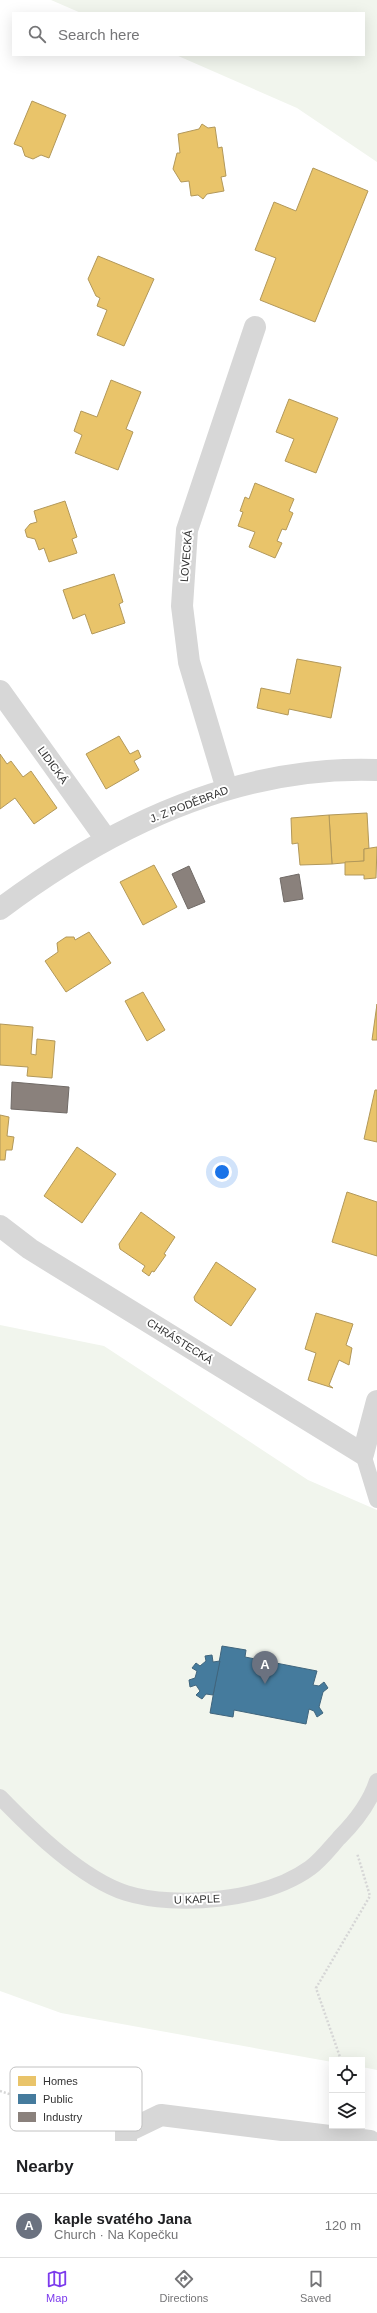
<!DOCTYPE html>
<meta charset="utf-8">
<style>
:root{--surface:#fff;--page:#f2f2f2;--text:#202124;--muted:#757577;--line:#e0e0e0;--accent:#7c3aed}
body{margin:0;font-family:Arial,sans-serif;background:var(--page);color:var(--text)}
.controls{position:absolute;right:12px;bottom:12px;display:grid;overflow:hidden;border-radius:0px;box-shadow:0 4px 16px #0002}
.controls button{width:36px;height:36px;display:grid;place-items:center;padding:0;border:0;border-bottom:1px solid var(--line);background:var(--surface);color:var(--text);font:20px sans-serif}
.you{position:absolute;left:222px;top:1172px;width:14px;height:14px;margin:-10px;border:3px solid #fff;border-radius:50%;background:#1a73e8;box-shadow:0 0 0 6px #1a73e833}
.badge{display:grid;place-items:center;width:26px;height:26px;border-radius:50%;background:var(--accent);color:#fff;font-size:13px;font-weight:700}
.pin{position:absolute;translate:-50% -33px;filter:drop-shadow(0 1px 2px #0008)}
.pin::after{content:'';position:absolute;top:21px;width:14px;height:12px;background:inherit;clip-path:polygon(0 0,100% 0,50% 100%)}
.list{margin:0;padding:0;list-style:none}
h2{display:flex;justify-content:space-between;align-items:center;height:52px;margin:0;padding:0 16px;font-size:17px}
h2 small{font-size:13px;font-weight:400;color:var(--muted)}
.list li{display:grid;grid-template-columns:26px 1fr auto;gap:12px;align-items:center;box-sizing:border-box;height:64px;padding:0 16px;border-top:1px solid var(--line)}
.list b{display:block;font-size:15px;white-space:nowrap}
.list p{margin:0;font-size:13px;white-space:nowrap;color:var(--muted)}
.list em{font-size:13px;font-style:normal;color:var(--muted)}
.icon{flex:none;width:22px;height:22px;fill:none;stroke:currentColor;stroke-width:2;stroke-linecap:round;stroke-linejoin:round}
.map{position:relative;flex:none;width:377px;height:2141px;overflow:hidden}
.search{position:absolute;background:var(--surface);box-shadow:0 4px 16px #0002;left:12px;right:12px;top:12px;height:44px;display:flex;align-items:center;gap:10px;box-sizing:border-box;padding:0 14px;border-radius:0px;color:var(--muted);font-size:15px}
.sheet{height:116px;background:var(--surface)}
nav{display:flex;justify-content:space-around;align-items:center;box-sizing:border-box;height:56px;border-top:1px solid var(--line);background:var(--surface);font-size:11px;color:var(--muted)}
nav a{display:grid;justify-items:center;gap:2px}
nav .on{color:var(--accent)}
.map>svg:first-child{display:block}
.green{fill:#f1f5ed}
.homes{fill:#e9c46a;stroke:#b2985a}
.public{fill:#457b9d;stroke:#40657d}
.industry{fill:#8a817c;stroke:#706a66}
.lines{fill:none;stroke-linecap:round;stroke-linejoin:round}
.path{stroke:#d6d6d6;stroke-width:2.5;stroke-dasharray:2 2;stroke-linecap:butt}
.service{stroke:#d7d7d7;stroke-width:16}
.minor{stroke:#d7d7d7;stroke-width:22}
.labels{text-anchor:middle;dominant-baseline:central;stroke-width:4;stroke-linejoin:round;paint-order:stroke}
.street-label{font-size:11px;fill:#333;stroke:#fff}
.key{fill:#fff;stroke:#c2c2c2;stroke-width:1}
.key-label{font-size:11px;fill:#333}
</style>
<div class="map">
<svg width="377" height="2141" viewBox="0 0 377 2141">
<rect width="100%" height="100%" fill="#fff"/>
<g class="green">
<polygon points="51,0 377,0 377,162 297,108 176,55 364,55 364,13 81,13"/>
<polygon points="0,1325 104,1346 308,1480 377,1510 377,2070 362,2067 362,2060 332,2060 332,2062 61,2013 0,1991"/>
</g>
<g class="homes">
<polygon points="32,101 66,115 49,158 41,155 33,159 25,156 22,147 14,144"/>
<polygon points="202,124 208,128 215,127 218,148 222,147 226,176 221,177 224,191 207,194 203,199 198,195 191,196 189,181 181,182 173,169 177,153 180,153 178,134 199,129"/>
<polygon points="313,168 368,191 315,322 260,300 276,258 255,250 274,202 296,211"/>
<polygon points="98,256 154,279 124,346 97,335 107,310 97,306 100,298 96,296 88,279"/>
<polygon points="111,380 141,392 126,429 133,432 118,470 75,453 82,435 74,431 81,411 97,417"/>
<polygon points="289,399 338,418 316,473 285,461 294,439 276,432"/>
<polygon points="255,483 294,499 289,511 293,513 286,530 282,529 277,541 282,543 275,558 249,547 255,532 238,526 243,512 240,511 245,497 249,499"/>
<polygon points="65,501 77,537 72,539 77,553 49,562 44,548 39,550 35,539 27,537 25,530 30,524 37,522 34,511"/>
<polygon points="114,574 123,602 119,604 125,623 92,634 85,614 73,619 63,590"/>
<polygon points="297,659 341,667 331,718 289,709 288,715 257,708 261,688 290,694"/>
<polygon points="119,736 130,754 138,750 141,757 134,761 139,770 106,789 86,754"/>
<polygon points="0,754 7,764 11,761 23,777 31,771 57,808 34,824 15,798 0,809"/>
<polygon points="367,813 369,849 364,849 364,861 332,864 329,815"/>
<polygon points="329,815 332,864 300,865 298,843 292,844 291,818"/>
<polygon points="377,847 376,878 364,879 364,875 345,875 345,862 364,861 364,849"/>
<polygon points="154,865 177,907 143,925 120,882"/>
<polygon points="89,932 111,963 66,992 45,961 58,952 57,943 66,937 74,937 75,940"/>
<polygon points="143,992 165,1030 147,1041 125,1001"/>
<polygon points="377,1004 377,1040 372,1040"/>
<polygon points="0,1024 33,1027 31,1054 36,1055 37,1039 55,1041 52,1078 27,1076 28,1067 0,1065"/>
<polygon points="375,1090 377,1090 377,1142 364,1139"/>
<polygon points="0,1115 9,1117 7,1136 14,1137 12,1150 6,1150 5,1160 0,1160"/>
<polygon points="77,1147 116,1174 82,1223 44,1196"/>
<polygon points="347,1192 377,1202 377,1256 332,1242"/>
<polygon points="141,1212 175,1237 164,1254 166,1255 154,1272 152,1271 149,1276 142,1271 145,1266 120,1249 119,1244"/>
<polygon points="216,1262 256,1289 231,1326 195,1301 194,1297"/>
<polygon points="316,1313 353,1324 346,1345 352,1348 349,1365 339,1360 329,1385 333,1388 308,1380 316,1353 305,1349"/>
</g>
<g class="public">
<polygon points="222,1646 246,1650 245,1657 317,1671 313,1685 319,1686 324,1682 328,1688 323,1692 319,1707 323,1713 317,1717 314,1711 309,1709 306,1724 234,1710 233,1717 210,1713"/>
<polygon points="212,1655 213,1662 220,1661 213,1695 206,1694 202,1699 196,1695 200,1691 196,1685 190,1687 189,1680 195,1678 197,1671 192,1668 196,1663 200,1666 206,1661 205,1656"/>
</g>
<g class="industry">
<polygon points="189,866 205,902 188,909 172,874"/>
<polygon points="299,874 303,899 284,902 280,878"/>
<polygon points="12,1082 69,1087 67,1113 11,1109"/>
</g>
<g class="lines">
<g class="path">
<polyline points="341,2060 316,1988 370,1896 357,1853"/>
<polyline points="0,2091 102,2124"/>
</g>
<g class="service">
<polyline points="363,1454 377,1500"/>
<path d="M0,1797C32,1830 82,1879 126,1893C177,1909 266,1900 310,1868C321,1860 330,1848 339,1838C356,1821 370,1803 377,1781"/>
</g>
<g class="minor">
<polyline points="0,691 106,839"/>
<polyline points="227,789 189,662 182,606 187,530 255,327"/>
<path d="M0,909C109,827 237,765 377,770"/>
<polyline points="0,1226 30,1249 363,1454 377,1401"/>
<polyline points="126,2141 126,2132 161,2115 370,2141"/>
</g>
</g>
<g class="labels">
<g class="street-label">
<text transform="translate(186 556) rotate(-85)">LOVECKÁ</text>
<text transform="translate(53 765) rotate(54)">LIDICKÁ</text>
<text transform="translate(189 804) rotate(-21)">J. Z PODĚBRAD</text>
<text transform="translate(180 1341) rotate(32)">CHRÁSTECKÁ</text>
<text transform="translate(197 1899) rotate(-2)">U KAPLE</text>
</g>
</g>
<rect x="10" y="2067" width="132" height="64" rx="6" class="key"/>
<rect x="18" y="2076" width="18" height="10" fill="#e9c46a"/>
<rect x="18" y="2094" width="18" height="10" fill="#457b9d"/>
<rect x="18" y="2112" width="18" height="10" fill="#8a817c"/>
<g class="key-label">
<text x="43" y="2085">Homes</text>
<text x="43" y="2103">Public</text>
<text x="43" y="2121">Industry</text>
</g>
</svg>
<div class="controls">
<button><svg class="icon" aria-label="locate" viewBox="0 0 24 24"><circle cx="12" cy="12" r="6"/><path d="M12 2v4M12 18v4M2 12h4M18 12h4"/></svg></button>
<button><svg class="icon" aria-label="layers" viewBox="0 0 24 24"><path d="M12 4l9 5-9 5-9-5zM3 14l9 5 9-5"/></svg></button>
</div>
<div class="you"></div>
<div class="pin badge" style="left:265px;top:1684px;background:#6b7280">A</div>
<div class="search"><svg class="icon" aria-label="search" viewBox="0 0 24 24"><circle cx="10" cy="10" r="6"/><path d="M15 15l6 6"/></svg>Search here</div>
</div>
<section class="sheet">
<h2>Nearby<small></small></h2>
<ul class="list">
<li><span class="badge" style="background:#6b7280">A</span><div><b>kaple svatého Jana</b><p>Church · Na Kopečku</p></div><em>120 m</em></li>
</ul>
</section>
<nav>
<a class="on"><svg class="icon" aria-label="map" viewBox="0 0 24 24"><path d="M3 6l6-2 6 2 6-2v14l-6 2-6-2-6 2zM9 4v14M15 6v14"/></svg>Map</a>
<a><svg class="icon" aria-label="directions" viewBox="0 0 24 24"><path d="M12 3l9 9-9 9-9-9zM9 14v-3h6M13 9l2 2-2 2"/></svg>Directions</a>
<a><svg class="icon" aria-label="saved" viewBox="0 0 24 24"><path d="M7 4h10v16l-5-4-5 4z"/></svg>Saved</a>
</nav>
